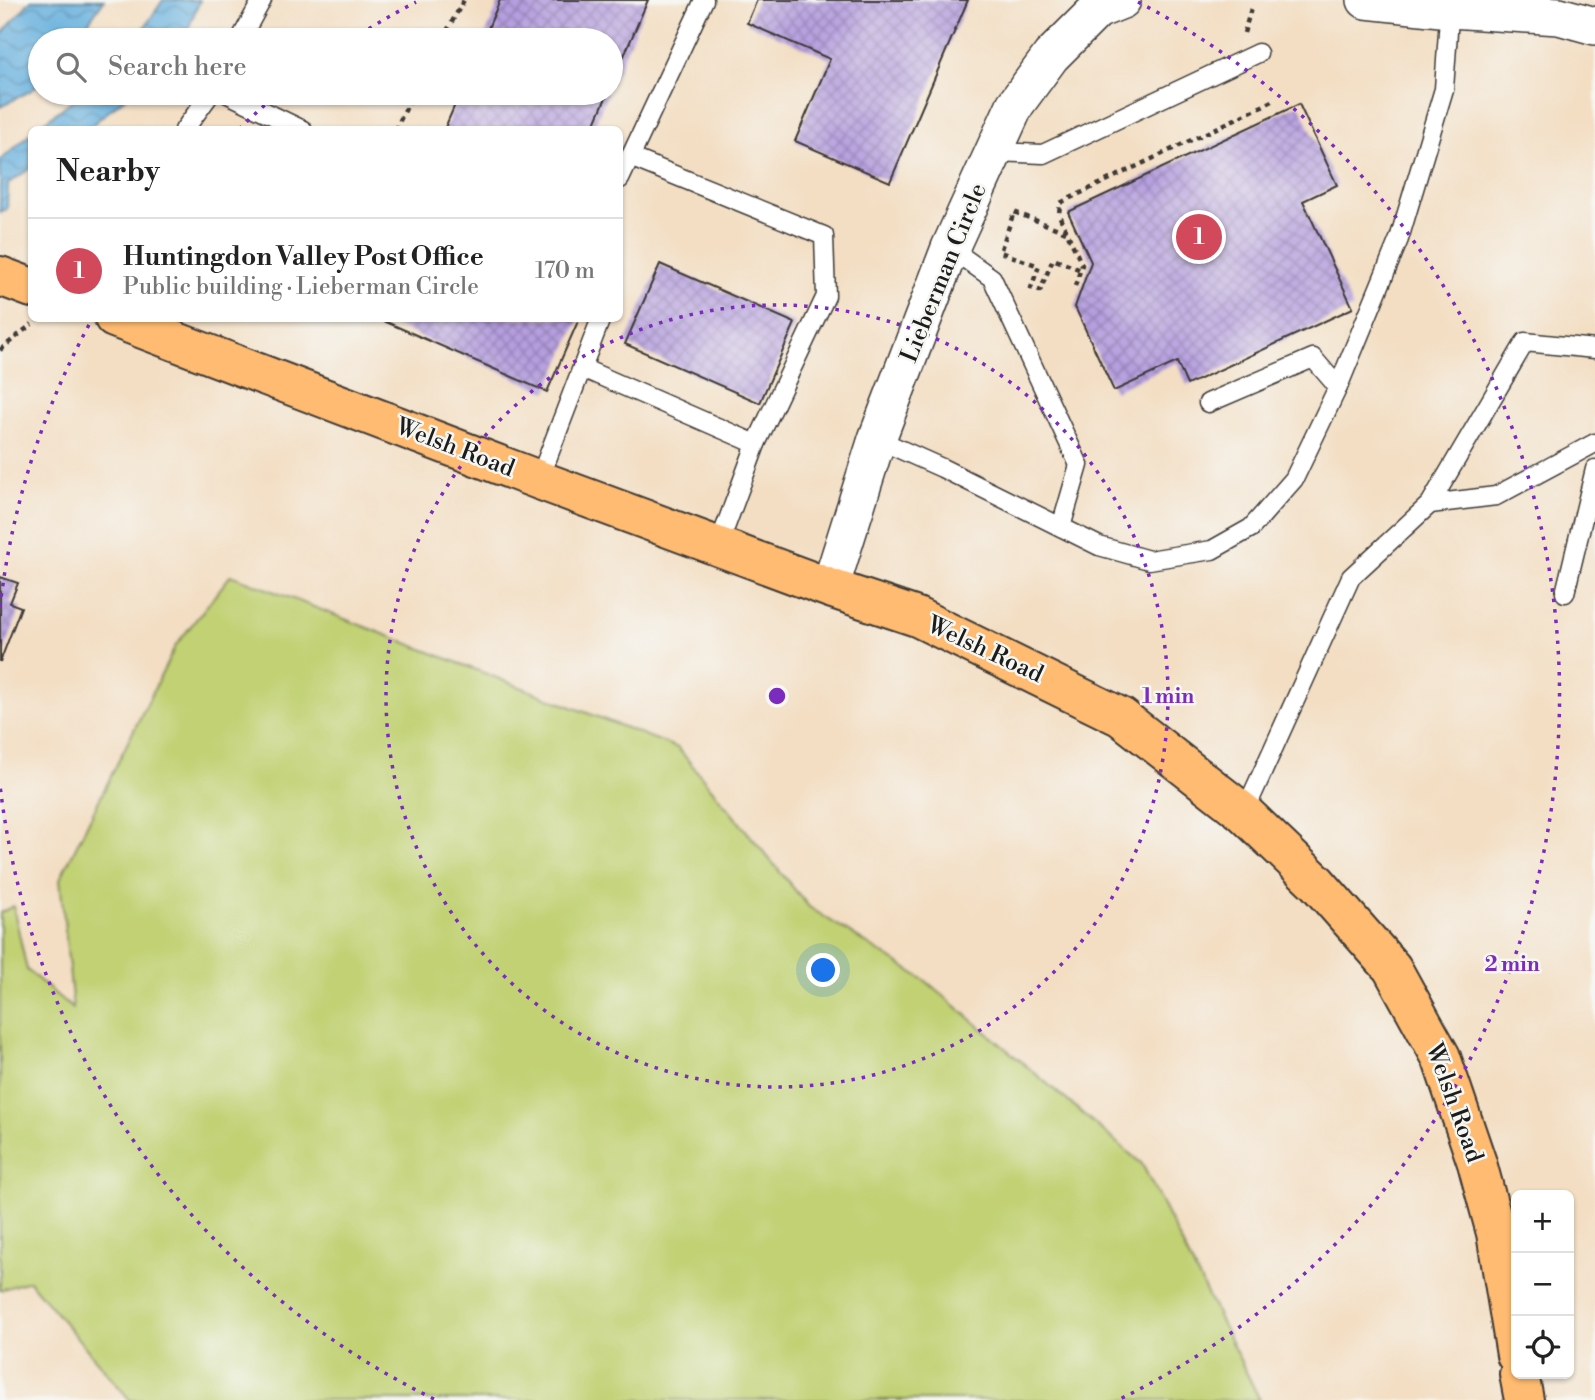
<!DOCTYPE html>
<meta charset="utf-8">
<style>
:root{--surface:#fff;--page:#f6f6f6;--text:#222;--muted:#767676;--line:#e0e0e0;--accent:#d1495b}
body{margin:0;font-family:"Libre Bodoni",serif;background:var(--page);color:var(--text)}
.controls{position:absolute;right:21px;bottom:21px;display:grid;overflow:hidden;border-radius:10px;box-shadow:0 2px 5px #0004}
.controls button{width:63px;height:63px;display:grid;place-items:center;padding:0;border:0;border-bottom:2px solid var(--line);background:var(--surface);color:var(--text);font:35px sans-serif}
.you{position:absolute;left:824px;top:971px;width:24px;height:24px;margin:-18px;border:5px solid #fff;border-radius:50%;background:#1a73e8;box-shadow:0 0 0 10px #1a73e833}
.badge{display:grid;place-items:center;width:46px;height:46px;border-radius:50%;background:var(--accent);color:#fff;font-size:23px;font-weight:700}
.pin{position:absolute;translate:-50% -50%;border:4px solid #fff;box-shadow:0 2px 7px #0006}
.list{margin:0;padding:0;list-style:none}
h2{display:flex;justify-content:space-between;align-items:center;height:91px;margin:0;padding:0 28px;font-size:30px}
h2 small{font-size:23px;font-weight:400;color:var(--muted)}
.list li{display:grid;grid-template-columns:46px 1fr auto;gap:21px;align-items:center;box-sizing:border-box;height:105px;padding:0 28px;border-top:2px solid var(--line)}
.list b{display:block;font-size:26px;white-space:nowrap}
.list p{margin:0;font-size:23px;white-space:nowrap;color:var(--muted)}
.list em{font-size:23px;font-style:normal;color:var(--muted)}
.icon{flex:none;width:38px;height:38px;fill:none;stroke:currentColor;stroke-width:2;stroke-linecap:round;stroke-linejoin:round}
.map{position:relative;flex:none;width:1595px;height:1400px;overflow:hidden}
.search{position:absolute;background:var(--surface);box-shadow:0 2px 5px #0004;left:28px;top:28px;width:595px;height:77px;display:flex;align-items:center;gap:18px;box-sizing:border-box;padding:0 24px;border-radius:38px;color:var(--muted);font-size:26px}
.panel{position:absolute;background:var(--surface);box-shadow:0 2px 5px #0004;left:28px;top:126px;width:595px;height:196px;border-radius:10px}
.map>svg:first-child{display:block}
.green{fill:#c1d173;stroke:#6e7648;stroke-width:2}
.water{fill:url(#water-waves);stroke:#41667d;stroke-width:2}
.building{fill:url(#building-cross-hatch)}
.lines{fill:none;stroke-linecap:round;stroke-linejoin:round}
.lane-casing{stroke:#3c3935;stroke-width:21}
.street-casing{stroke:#3c3935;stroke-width:40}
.primary-casing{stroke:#3c3935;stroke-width:42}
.path{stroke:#3c3935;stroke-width:4.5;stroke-dasharray:5 5;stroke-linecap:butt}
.lane{stroke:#fff;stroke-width:18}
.street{stroke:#fff;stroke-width:37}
.primary{stroke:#ffbb71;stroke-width:38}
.ring{fill:none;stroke:#7b2cbf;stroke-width:3.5;stroke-dasharray:3.5 7}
.labels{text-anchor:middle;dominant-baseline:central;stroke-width:5;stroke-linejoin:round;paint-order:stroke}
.street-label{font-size:24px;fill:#1c1c1c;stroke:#f6f6f2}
.centre{fill:#7b2cbf;stroke:#f6f6f2;stroke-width:3.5}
.ring-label{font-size:21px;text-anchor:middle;font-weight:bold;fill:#7b2cbf;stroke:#f6f6f2;stroke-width:5;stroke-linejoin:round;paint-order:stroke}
</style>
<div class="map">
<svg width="1595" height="1400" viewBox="0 0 1595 1400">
<defs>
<pattern id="water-waves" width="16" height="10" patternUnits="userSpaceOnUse" patternTransform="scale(1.75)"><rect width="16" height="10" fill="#66b0de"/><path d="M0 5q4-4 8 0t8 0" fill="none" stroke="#538eb3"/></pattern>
<pattern id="building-cross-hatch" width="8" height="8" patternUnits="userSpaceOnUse" patternTransform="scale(1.75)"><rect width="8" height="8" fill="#b69fdf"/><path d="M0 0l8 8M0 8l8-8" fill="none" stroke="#9381b4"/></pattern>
</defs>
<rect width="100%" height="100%" fill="#f6f6f2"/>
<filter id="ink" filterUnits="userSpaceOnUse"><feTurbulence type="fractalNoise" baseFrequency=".0143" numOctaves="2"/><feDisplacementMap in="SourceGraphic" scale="14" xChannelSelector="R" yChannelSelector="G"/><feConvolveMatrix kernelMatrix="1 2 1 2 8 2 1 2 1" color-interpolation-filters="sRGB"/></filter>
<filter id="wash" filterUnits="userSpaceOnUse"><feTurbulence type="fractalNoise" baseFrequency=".00686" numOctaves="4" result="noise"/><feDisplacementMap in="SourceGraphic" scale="28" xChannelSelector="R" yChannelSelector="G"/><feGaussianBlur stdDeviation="1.57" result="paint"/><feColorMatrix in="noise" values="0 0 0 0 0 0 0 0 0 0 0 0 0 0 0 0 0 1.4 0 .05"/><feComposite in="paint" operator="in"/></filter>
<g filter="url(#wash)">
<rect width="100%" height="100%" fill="#f3dec3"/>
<polygon class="green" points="231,575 678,748 809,907 926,981 1142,1164 1260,1400 130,1400 29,1281 0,1290 0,913 13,906 27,970 73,1009 60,879 176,645"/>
<g class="water">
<polygon points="31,0 104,0 76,40 40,40 40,83 32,90 0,107 0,36"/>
<polygon points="163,0 200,0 187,32 180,40 136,40"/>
<polygon points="82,93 131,93 87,129 35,129"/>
<polygon points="31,133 31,168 8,184 7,209 0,212 0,161"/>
</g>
<g id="blocks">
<g class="building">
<polygon points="500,0 648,0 611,86 611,40 483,40"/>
<polygon points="757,0 968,0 890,182 795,141 830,59 747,23"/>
<polygon points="460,93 608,93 592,130 444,130"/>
<polygon points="1299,104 1337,185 1303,201 1353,308 1187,385 1177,362 1114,391 1075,307 1091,262 1068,212"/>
<polygon points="660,264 795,323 760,403 625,344"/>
<polygon points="377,318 577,318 579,319 547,392"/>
<polygon points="0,577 18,583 10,603 21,607 0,662"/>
</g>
</g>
</g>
<g filter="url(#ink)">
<use href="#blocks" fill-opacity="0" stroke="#3c3935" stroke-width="2"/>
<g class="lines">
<defs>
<g id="lane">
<polyline points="240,40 262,0"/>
<polyline points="226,93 303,130"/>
<polyline points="184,130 211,93"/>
<polyline points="994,152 1043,154 1258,53"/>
<polyline points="630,157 824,236 826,296 756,444 718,547"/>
<polyline points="620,179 704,0"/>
<polyline points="950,248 992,278 1079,465 1061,527"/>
<polyline points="582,368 756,444"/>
<polyline points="1208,403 1313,358 1338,387"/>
<polyline points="877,439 942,468 1099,546 1149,560 1212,550 1251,528 1294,479 1338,387 1399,239 1444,89 1450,3"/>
<polyline points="539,480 601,318"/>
<polyline points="1430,504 1496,496 1595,443"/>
<polyline points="1565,593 1595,469"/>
<polyline points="1244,813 1351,577 1430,504 1525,342 1595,349"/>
</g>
<g id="street">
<polyline points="1366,0 1450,9 1559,16 1595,26"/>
<polyline points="830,588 877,439 950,248 1015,105 1051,56 1097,10 1122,0"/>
</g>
<g id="primary">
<polyline points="0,276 32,288"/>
<polyline points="114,318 539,480 830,588 917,617 1121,717 1244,813 1317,883 1392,968 1441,1057 1477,1163 1496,1233 1516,1355"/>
<polyline points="1519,1374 1524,1400"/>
</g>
</defs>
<use href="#lane" class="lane-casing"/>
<use href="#street" class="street-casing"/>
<use href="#primary" class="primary-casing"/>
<g class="path">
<polyline points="1244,33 1252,5"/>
<polyline points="442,40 464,0"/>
<polyline points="395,130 414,93"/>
<polyline points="1066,232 1014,212 1000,252 1039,266 1031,288 1040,291 1053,259 1081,270"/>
<polyline points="1075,286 1082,265 1059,215 1060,203 1277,99"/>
<polyline points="0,350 32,324"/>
</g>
<use href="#lane" class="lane"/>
<use href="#street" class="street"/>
<use href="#primary" class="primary"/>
</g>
</g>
<g class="ring">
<circle cx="777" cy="696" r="391"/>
<path d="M434 1399A782 782 0 0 1 0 785M0 607A782 782 0 0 1 90 323M239 129A782 782 0 0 1 274 97M351 40A782 782 0 0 1 416 2M1138 2A782 782 0 0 1 1120 1399"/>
</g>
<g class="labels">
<g class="street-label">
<text transform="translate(944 273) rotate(-68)">Lieberman Circle</text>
<text transform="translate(455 448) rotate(21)">Welsh Road</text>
<text transform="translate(985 650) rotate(25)">Welsh Road</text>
<text transform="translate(1454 1103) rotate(70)">Welsh Road</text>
</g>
</g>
<circle cx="777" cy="696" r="10" class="centre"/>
<g class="ring-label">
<text x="1168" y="703">1 min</text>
<text x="1512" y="971">2 min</text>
</g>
</svg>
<div class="controls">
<button>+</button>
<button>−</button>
<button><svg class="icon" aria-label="locate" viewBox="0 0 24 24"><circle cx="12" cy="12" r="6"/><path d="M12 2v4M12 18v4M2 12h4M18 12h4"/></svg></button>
</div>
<div class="you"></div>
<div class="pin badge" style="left:1199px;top:237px">1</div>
<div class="search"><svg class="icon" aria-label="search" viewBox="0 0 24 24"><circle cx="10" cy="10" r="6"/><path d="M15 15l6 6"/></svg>Search here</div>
<section class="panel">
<h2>Nearby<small></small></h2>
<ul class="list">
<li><span class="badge">1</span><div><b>Huntingdon Valley Post Office</b><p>Public building · Lieberman Circle</p></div><em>170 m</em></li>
</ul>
</section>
</div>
